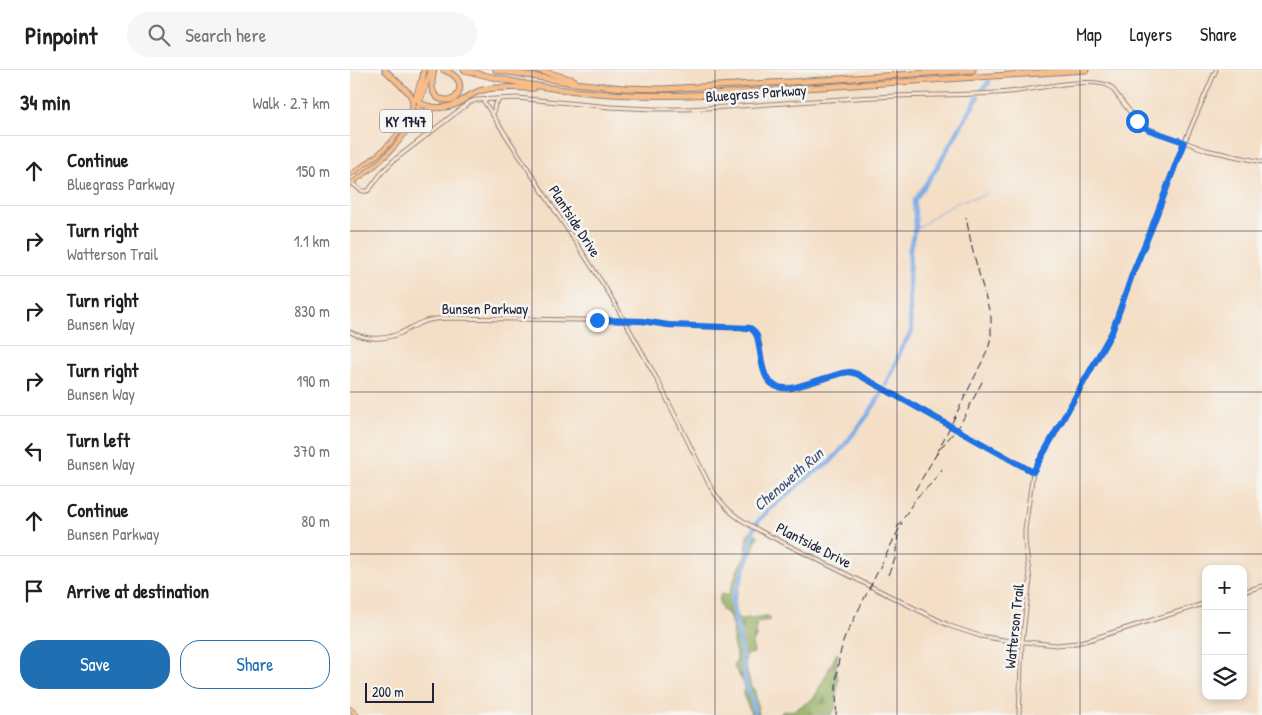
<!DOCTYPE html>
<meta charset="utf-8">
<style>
:root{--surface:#fff;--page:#f6f6f6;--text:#202124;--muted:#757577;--line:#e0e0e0;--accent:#1f6fb2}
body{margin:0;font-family:"Patrick Hand",sans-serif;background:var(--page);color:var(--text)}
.controls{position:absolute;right:15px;bottom:15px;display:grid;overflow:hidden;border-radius:10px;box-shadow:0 2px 8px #0003}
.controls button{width:45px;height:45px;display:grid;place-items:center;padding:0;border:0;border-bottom:1px solid var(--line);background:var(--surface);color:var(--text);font:25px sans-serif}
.scale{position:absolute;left:15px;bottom:12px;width:69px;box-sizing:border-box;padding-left:5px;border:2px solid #22223b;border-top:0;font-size:14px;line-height:18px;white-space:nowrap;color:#22223b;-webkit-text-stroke:4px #f6f6f2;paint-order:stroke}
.stop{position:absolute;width:15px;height:15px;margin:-11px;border:4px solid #1a73e8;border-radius:50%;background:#fff}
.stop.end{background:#1a73e8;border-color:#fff;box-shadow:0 1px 5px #0008}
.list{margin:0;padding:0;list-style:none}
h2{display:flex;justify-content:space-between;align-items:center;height:65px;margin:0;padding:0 20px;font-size:21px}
h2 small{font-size:16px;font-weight:400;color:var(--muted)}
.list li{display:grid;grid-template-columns:32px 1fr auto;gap:15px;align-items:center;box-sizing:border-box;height:70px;padding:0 20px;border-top:1px solid var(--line)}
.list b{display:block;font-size:19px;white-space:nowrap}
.list p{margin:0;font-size:16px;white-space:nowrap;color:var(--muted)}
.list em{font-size:16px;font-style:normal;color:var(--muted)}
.actions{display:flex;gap:10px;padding:15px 20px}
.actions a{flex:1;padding:11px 0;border:1px solid var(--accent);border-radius:20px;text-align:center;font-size:18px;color:var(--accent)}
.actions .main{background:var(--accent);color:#fff}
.icon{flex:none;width:28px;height:28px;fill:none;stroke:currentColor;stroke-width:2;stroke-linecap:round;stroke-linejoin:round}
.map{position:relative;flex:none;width:912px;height:645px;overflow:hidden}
header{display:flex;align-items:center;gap:30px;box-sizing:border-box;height:70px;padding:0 25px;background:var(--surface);border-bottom:1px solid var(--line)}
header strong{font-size:24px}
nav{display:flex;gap:28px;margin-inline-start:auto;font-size:18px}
.search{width:350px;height:45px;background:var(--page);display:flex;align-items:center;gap:12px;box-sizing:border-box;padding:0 18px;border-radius:28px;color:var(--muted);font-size:19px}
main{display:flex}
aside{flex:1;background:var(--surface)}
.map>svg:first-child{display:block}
.forest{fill:url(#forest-firs);stroke:#5a664c}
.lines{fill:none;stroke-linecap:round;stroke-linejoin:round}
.stream{stroke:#7cabe6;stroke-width:1}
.river{stroke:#7cabe6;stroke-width:4.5}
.secondary-casing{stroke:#8b8080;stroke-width:5}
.primary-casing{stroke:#8b8080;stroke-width:5.5}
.highway-casing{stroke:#8b8080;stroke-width:7}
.secondary{stroke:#fce5cf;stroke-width:3}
.primary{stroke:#f8bd88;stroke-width:4}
.highway{stroke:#f8bd88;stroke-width:5}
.rail{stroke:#22223b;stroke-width:1;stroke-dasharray:8 4;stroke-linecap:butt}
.route{stroke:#1a73e8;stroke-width:6}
.grid{fill:none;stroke:#22223b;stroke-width:1;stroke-opacity:0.55}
.labels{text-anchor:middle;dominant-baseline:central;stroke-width:5;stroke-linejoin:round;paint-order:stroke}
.shield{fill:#f6f6f2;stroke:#626272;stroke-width:1}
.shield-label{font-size:14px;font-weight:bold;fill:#22223b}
.street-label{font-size:15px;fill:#22223b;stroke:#f6f6f2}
.water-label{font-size:16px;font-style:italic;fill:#425277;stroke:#f6f6f2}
</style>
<header>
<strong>Pinpoint</strong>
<div class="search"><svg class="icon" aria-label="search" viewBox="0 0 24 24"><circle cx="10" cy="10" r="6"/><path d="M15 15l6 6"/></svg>Search here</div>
<nav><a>Map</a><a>Layers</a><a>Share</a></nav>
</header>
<main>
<aside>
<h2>34 min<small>Walk · 2.7 km</small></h2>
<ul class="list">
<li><svg class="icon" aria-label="ahead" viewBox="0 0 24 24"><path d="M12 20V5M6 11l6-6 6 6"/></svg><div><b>Continue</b><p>Bluegrass Parkway</p></div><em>150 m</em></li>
<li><svg class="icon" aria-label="right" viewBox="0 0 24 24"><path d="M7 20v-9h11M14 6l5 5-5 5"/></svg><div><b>Turn right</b><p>Watterson Trail</p></div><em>1.1 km</em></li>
<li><svg class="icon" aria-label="right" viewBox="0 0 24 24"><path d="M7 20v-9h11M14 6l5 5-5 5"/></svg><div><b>Turn right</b><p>Bunsen Way</p></div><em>830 m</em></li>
<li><svg class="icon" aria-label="right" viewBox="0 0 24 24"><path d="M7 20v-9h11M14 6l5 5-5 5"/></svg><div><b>Turn right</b><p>Bunsen Way</p></div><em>190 m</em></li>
<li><svg class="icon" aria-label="left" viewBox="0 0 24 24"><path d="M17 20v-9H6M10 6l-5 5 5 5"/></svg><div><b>Turn left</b><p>Bunsen Way</p></div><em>370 m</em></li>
<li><svg class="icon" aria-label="ahead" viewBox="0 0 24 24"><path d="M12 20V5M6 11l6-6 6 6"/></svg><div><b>Continue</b><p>Bunsen Parkway</p></div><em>80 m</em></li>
<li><svg class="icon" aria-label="arrive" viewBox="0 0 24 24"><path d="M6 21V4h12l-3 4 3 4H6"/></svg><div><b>Arrive at destination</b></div></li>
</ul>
<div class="actions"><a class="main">Save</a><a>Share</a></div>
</aside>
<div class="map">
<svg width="912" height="645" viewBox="0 0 912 645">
<defs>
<pattern id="forest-firs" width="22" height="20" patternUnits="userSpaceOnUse" patternTransform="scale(1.25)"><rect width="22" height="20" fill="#92ab5c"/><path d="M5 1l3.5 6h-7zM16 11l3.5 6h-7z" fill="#778b4d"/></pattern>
</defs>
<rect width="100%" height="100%" fill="#f6f6f2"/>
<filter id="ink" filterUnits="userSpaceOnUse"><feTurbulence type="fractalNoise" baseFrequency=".02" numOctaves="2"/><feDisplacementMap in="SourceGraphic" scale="10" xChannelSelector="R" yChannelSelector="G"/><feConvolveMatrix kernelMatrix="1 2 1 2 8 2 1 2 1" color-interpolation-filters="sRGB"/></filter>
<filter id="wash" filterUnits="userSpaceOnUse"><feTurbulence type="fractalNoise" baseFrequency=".0096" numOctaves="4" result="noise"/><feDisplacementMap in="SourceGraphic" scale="20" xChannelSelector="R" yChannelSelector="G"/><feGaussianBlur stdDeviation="1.12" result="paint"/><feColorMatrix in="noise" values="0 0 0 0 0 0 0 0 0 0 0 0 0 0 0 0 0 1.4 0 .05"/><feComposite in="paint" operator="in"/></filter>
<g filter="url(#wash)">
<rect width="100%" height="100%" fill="#f4dec5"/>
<g class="forest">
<path d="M400,461L408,465V466L386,526L384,535L387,547L390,549L417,546L420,547L421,548L420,550L409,552L406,554C406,563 409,565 402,573L404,583L396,585L395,594L400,613L405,621L409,645H401C400,637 395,632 394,626C393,620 395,616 392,610C389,605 386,602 384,596L387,589L383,573V559L379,545L372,540L369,531L371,524H379C382,516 384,509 387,501C389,495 394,490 396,483C399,476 393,468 400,461Z"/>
<polygon points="487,583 488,584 486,595 488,609 486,633 485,639 481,645 429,645 433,641 445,640 464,628"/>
</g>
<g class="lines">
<path class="stream" d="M565,160C578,151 599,134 614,130C623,127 629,130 637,122"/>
<g class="river">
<polyline points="632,20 639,12"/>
<polyline points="564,162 566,158 564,131 584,102 628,27"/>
<polyline points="536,315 544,298 551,279 562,261 560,248 559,210 560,178 563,166"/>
<polyline points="405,645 401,627 396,616 391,578 382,530 399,487 401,469 405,455 417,441 432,429 459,406 479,393 490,381 517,346 533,321"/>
</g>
</g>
</g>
<g filter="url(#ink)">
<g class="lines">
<defs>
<g id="secondary">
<path d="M133,30L255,217L277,255L309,313L360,416C376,442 389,450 416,464L600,556L630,566L654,570L707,575L726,573L742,569L856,533"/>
<polyline points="143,44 145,34 150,29"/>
<path d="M2,113C7,117 12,124 19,120L33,101L43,91L120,32L126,30L167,28L260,37L303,39H334C405,36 476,29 546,26C587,24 627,26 668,21C688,18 745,6 761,17L787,51L799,59L856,80L912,92"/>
<path d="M0,262C16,270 34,270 51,263C58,259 65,255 73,252C80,249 88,249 97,248L292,251L319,255L400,258C420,271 400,318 436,318C450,319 477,307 492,303L500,302L507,304L683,402"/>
<polyline points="893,522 912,516"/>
<polyline points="669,645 672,572 676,539 680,511 675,471 675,459 683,402 762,262 782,205 802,157 831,80 866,0"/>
</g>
<g id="primary">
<path d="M0,105C24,89 47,72 59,45C64,34 67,23 70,12"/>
<path d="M0,114C24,98 49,78 62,51C70,35 75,17 81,0"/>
<polyline points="0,639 7,645"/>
</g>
<g id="highway">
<polyline points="35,0 59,23 62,28 63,35"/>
<path d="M74,0L72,13L68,29L70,33C81,39 97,39 108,33C117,28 123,22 133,20C150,16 167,18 184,18"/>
<path d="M84,0C79,18 82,34 104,29C116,16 108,5 94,0"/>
<path d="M114,0C194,22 279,29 362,24L736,0"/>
<polyline points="146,0 223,13 274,18 312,19 458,11 623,0"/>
<polyline points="188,0 224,10"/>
<polyline points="62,51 70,44 83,38"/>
</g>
</defs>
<use href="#secondary" class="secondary-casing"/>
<use href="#primary" class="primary-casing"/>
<use href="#highway" class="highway-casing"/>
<use href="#secondary" class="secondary"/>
<use href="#primary" class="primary"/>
<use href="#highway" class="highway"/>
<g class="rail">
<polyline points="586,385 632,292 639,276 641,266 641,247 622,178 616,147"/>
<polyline points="565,420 589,380 610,355 634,308"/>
<polyline points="547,458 566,428 583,412 592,399"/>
<polyline points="538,505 545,489 548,465"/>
<path d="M486,645C487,637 486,629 486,621C486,604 489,585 494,569L552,453"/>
</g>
</g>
</g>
<g class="lines" filter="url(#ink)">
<path class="route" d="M247,250L292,251L318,255L400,258L404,261L407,266C413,288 408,322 442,318L492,303L500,302L507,304L683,402L762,262L782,205L802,157L834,72L799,60L787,51"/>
</g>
<path class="grid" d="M182,0V645M365,0V645M547,0V645M730,0V645M0,161H912M0,322H912M0,484H912"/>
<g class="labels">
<rect class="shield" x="30" y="39.5" width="52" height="23" rx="4"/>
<g class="shield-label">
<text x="56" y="51">KY 1747</text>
</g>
<g class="street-label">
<text transform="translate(406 23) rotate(-4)">Bluegrass Parkway</text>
<text transform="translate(225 151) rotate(57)">Plantside Drive</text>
<text x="135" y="238">Bunsen Parkway</text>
<text transform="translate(464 475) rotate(27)">Plantside Drive</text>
<text transform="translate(664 556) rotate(-84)">Watterson Trail</text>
</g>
<g class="water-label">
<text transform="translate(438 409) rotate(-41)">Chenoweth Run</text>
</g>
</g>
</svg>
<div class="controls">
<button>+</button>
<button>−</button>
<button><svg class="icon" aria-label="layers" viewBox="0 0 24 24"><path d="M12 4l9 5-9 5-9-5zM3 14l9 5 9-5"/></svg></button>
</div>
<div class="scale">200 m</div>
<div class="stop" style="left:787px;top:51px"></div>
<div class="stop end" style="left:247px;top:250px"></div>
</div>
</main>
